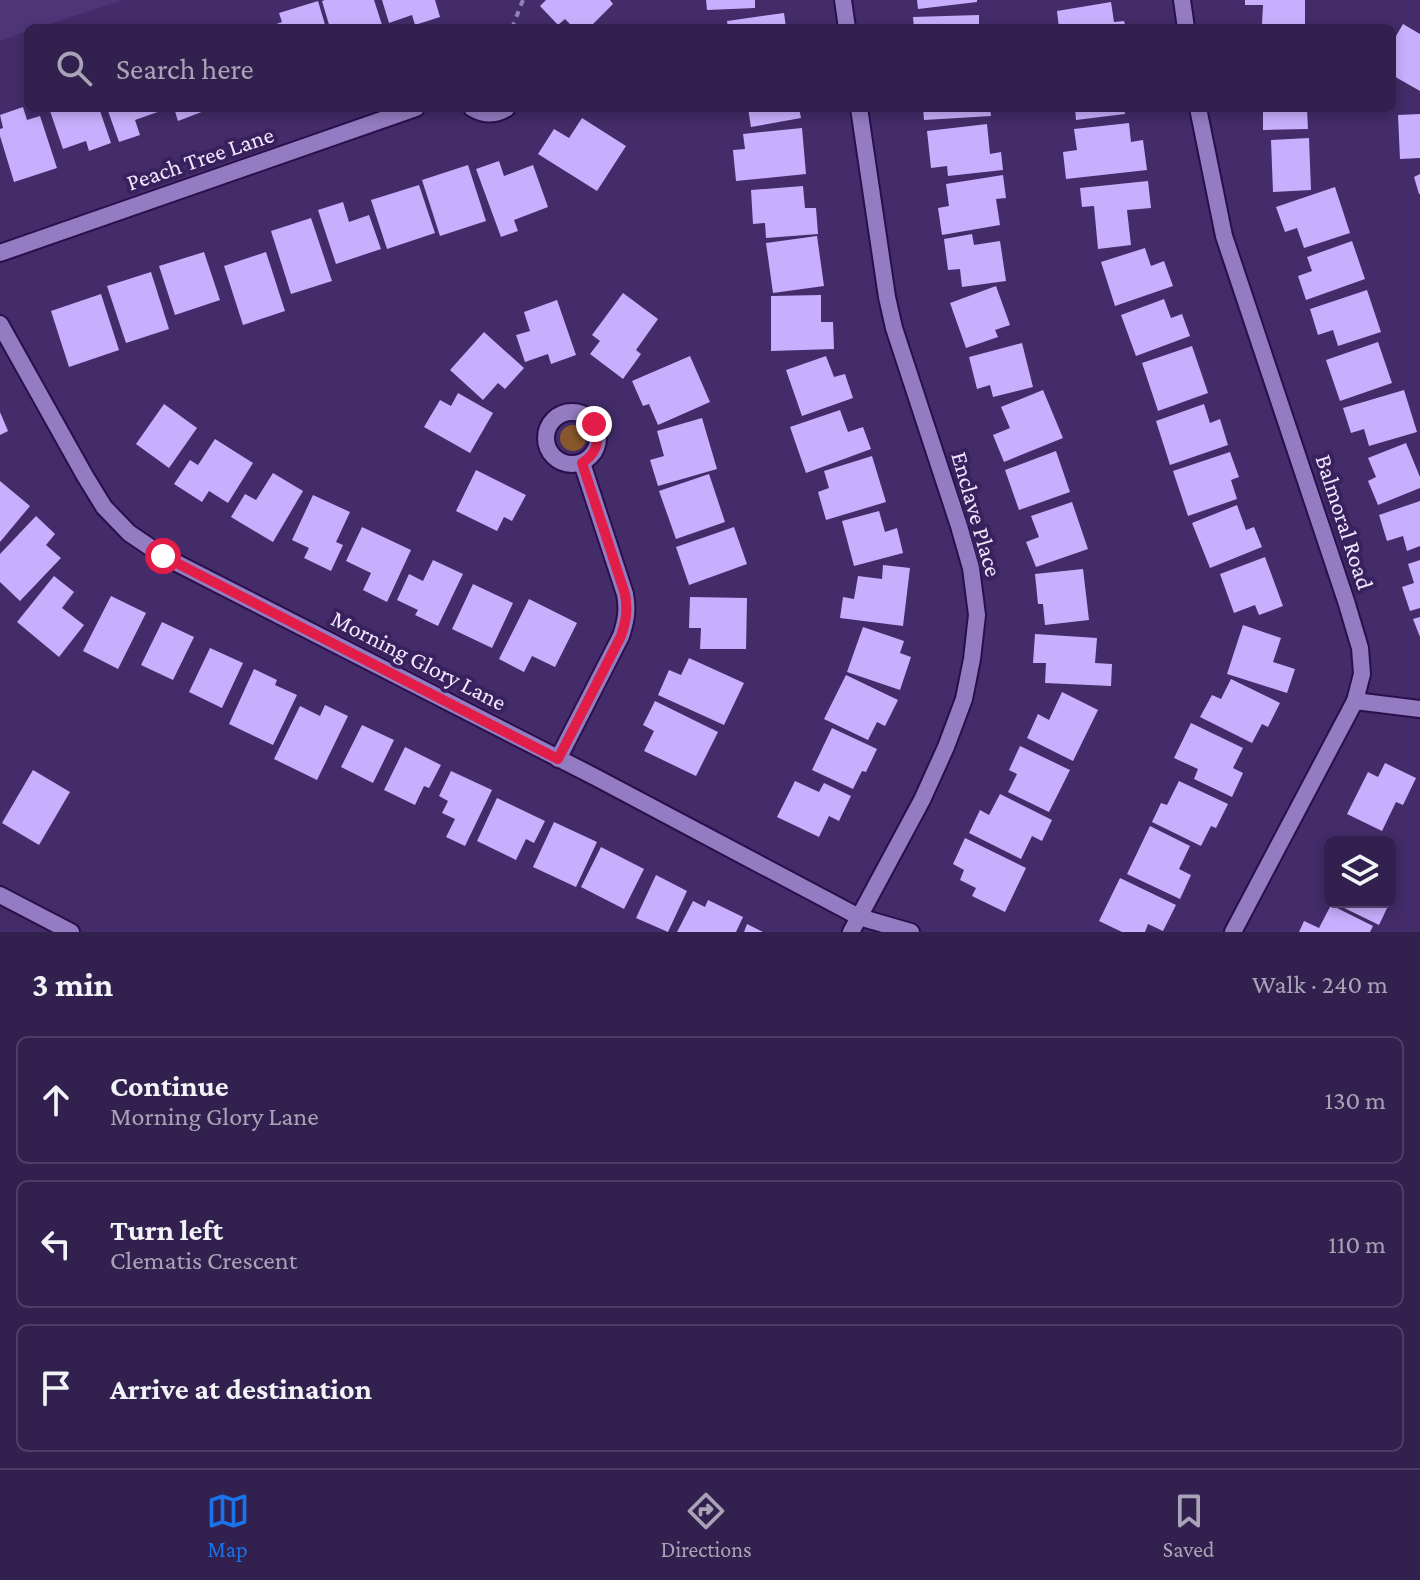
<!DOCTYPE html>
<meta charset="utf-8">
<style>
:root{--surface:#32214f;--page:#3d2e59;--text:#f1f3f6;--muted:#a8a3b7;--line:#4d3e66;--accent:#1a73e8}
body{margin:0;font-family:"Crimson Pro",serif;background:var(--page);color:var(--text)}
.controls{position:absolute;right:24px;bottom:24px;display:grid;overflow:hidden;border-radius:12px;box-shadow:0 4px 12px #0003}
.controls button{width:72px;height:72px;display:grid;place-items:center;padding:0;border:0;border-bottom:2px solid var(--line);background:var(--surface);color:var(--text);font:40px sans-serif}
.stop{position:absolute;width:24px;height:24px;margin:-18px;border:6px solid #e11d48;border-radius:50%;background:#fff}
.stop.end{background:#e11d48;border-color:#fff;box-shadow:0 2px 8px #0008}
.list{margin:0;padding:0;list-style:none}
h2{display:flex;justify-content:space-between;align-items:center;height:104px;margin:0;padding:0 32px;font-size:34px}
h2 small{font-size:26px;font-weight:400;color:var(--muted)}
.list li{display:grid;grid-template-columns:52px 1fr auto;gap:24px;align-items:center;box-sizing:border-box;height:128px;margin:0 16px 16px;padding:0 16px;border:2px solid var(--line);border-radius:12px}
.list b{display:block;font-size:30px;white-space:nowrap}
.list p{margin:0;font-size:26px;white-space:nowrap;color:var(--muted)}
.list em{font-size:26px;font-style:normal;color:var(--muted)}
.icon{flex:none;width:44px;height:44px;fill:none;stroke:currentColor;stroke-width:2;stroke-linecap:round;stroke-linejoin:round}
.map{position:relative;flex:none;width:1420px;height:932px;overflow:hidden}
.search{position:absolute;background:var(--surface);box-shadow:0 4px 12px #0003;left:24px;right:24px;top:24px;height:88px;display:flex;align-items:center;gap:20px;box-sizing:border-box;padding:0 28px;border-radius:12px;color:var(--muted);font-size:30px}
.sheet{height:536px;background:var(--surface)}
nav{display:flex;justify-content:space-around;align-items:center;box-sizing:border-box;height:112px;border-top:2px solid var(--line);background:var(--surface);font-size:22px;color:var(--muted)}
nav a{display:grid;justify-items:center;gap:4px}
nav .on{color:var(--accent)}
.map>svg:first-child{display:block}
.built{fill:#4e3578}
.green{fill:#89572c}
.building{fill:#c8affd}
.lines{fill:none;stroke-linecap:round;stroke-linejoin:round}
.street-casing{stroke:#2a104b;stroke-width:20}
.path{stroke:#9384af;stroke-width:4;stroke-dasharray:6 6;stroke-linecap:butt}
.street{stroke:#937cc1;stroke-width:16}
.route{stroke:#e11d48;stroke-width:10}
.labels{text-anchor:middle;dominant-baseline:central;stroke-width:8;stroke-linejoin:round;paint-order:stroke}
.street-label{font-size:24px;fill:#eee7fe;stroke:#39215d}
</style>
<div class="map">
<svg width="1420" height="932" viewBox="0 0 1420 932">
<rect width="100%" height="100%" fill="#432c69"/>
<polygon class="built" points="0,0 123,0 38,28 28,28 28,31 0,41"/>
<circle class="green" cx="573" cy="438" r="13"/>
<g class="building">
<polygon points="325,0 374,0 383,28 330,28 322,1"/>
<polygon points="382,0 435,0 440,17 415,25 412,15 389,23"/>
<polygon points="546,0 610,0 613,4 589,28 574,28 565,19 558,25 540,6"/>
<polygon points="706,0 755,0 755,8 707,10"/>
<polygon points="917,0 977,0 977,2 918,9"/>
<polygon points="1245,0 1305,0 1305,24 1262,24 1263,5 1245,5"/>
<polygon points="318,1 326,28 265,28 282,22 279,13"/>
<polygon points="1111,2 1114,22 1124,21 1126,28 1059,28 1057,11"/>
<polygon points="784,13 786,28 728,28 727,21"/>
<polygon points="979,15 979,28 914,28 913,17"/>
<polygon points="1403,24 1420,34 1420,91 1392,75 1392,43"/>
<polygon points="23,107 27,120 40,116 57,168 14,182 0,136 0,129 3,128 0,115"/>
<polygon points="49,108 99,108 111,143 89,151 86,141 63,149"/>
<polygon points="107,108 169,108 135,120 140,135 119,142"/>
<polygon points="174,108 212,108 178,121"/>
<polygon points="748,108 799,108 801,118 751,127"/>
<polygon points="923,108 990,108 991,116 924,120"/>
<polygon points="1075,108 1124,108 1125,114 1076,120"/>
<polygon points="1263,108 1307,108 1308,129 1263,130"/>
<polygon points="1420,114 1420,158 1400,159 1398,115"/>
<polygon points="582,118 626,146 597,191 538,154 554,129 569,138"/>
<polygon points="1129,123 1131,142 1143,140 1147,170 1066,179 1063,152 1077,150 1074,129"/>
<polygon points="987,124 990,154 1001,152 1003,170 948,176 947,166 931,168 927,131"/>
<polygon points="802,128 806,174 736,181 733,150 745,149 743,134"/>
<polygon points="1309,138 1311,190 1273,192 1271,140"/>
<polygon points="499,161 504,176 533,165 548,207 514,220 518,231 501,237 476,169"/>
<polygon points="468,165 486,221 440,236 422,180"/>
<polygon points="1420,174 1420,194 1419,194 1414,177"/>
<polygon points="1003,175 1006,198 996,199 1000,225 942,235 938,208 949,206 946,184"/>
<polygon points="1148,181 1151,208 1127,210 1131,245 1098,249 1094,206 1082,207 1080,188"/>
<polygon points="419,185 435,233 387,249 371,200"/>
<polygon points="803,186 805,208 816,208 818,234 766,238 765,223 753,224 751,190"/>
<polygon points="1335,187 1350,233 1304,248 1297,228 1285,232 1276,207"/>
<polygon points="343,202 349,222 369,215 381,249 336,264 318,210"/>
<polygon points="311,218 332,281 291,294 271,231"/>
<polygon points="972,234 974,245 1000,241 1006,281 962,287 960,269 948,270 944,239"/>
<polygon points="817,236 824,286 773,293 766,243"/>
<polygon points="1352,241 1365,279 1306,300 1298,276 1312,271 1307,257"/>
<polygon points="1145,248 1151,266 1164,261 1173,286 1115,306 1101,262"/>
<polygon points="204,252 220,300 175,315 159,266"/>
<polygon points="266,252 285,311 243,325 224,266"/>
<polygon points="151,272 169,329 126,343 107,286"/>
<polygon points="996,286 1010,325 995,330 998,337 966,348 950,303"/>
<polygon points="1367,290 1381,332 1338,346 1333,330 1318,335 1310,309"/>
<polygon points="623,293 658,319 636,350 641,354 623,379 590,354 600,341 592,335"/>
<polygon points="101,294 119,350 69,367 51,311"/>
<polygon points="821,295 821,322 833,322 834,349 771,351 771,296"/>
<polygon points="1164,299 1171,318 1182,314 1190,336 1136,356 1121,315"/>
<polygon points="557,300 576,355 551,364 548,354 525,362 516,335 530,331 524,312"/>
<polygon points="484,332 524,368 505,389 498,383 483,400 450,370"/>
<polygon points="1378,342 1392,383 1340,401 1326,360"/>
<polygon points="1022,343 1033,387 993,397 990,385 977,389 969,357"/>
<polygon points="1192,346 1208,393 1158,411 1142,363"/>
<polygon points="690,356 710,402 658,425 649,404 643,406 632,381"/>
<polygon points="826,356 834,377 845,374 853,398 802,416 786,370"/>
<polygon points="1043,390 1063,438 1004,462 993,435 1010,428 1001,407"/>
<polygon points="1404,390 1417,432 1369,446 1364,429 1351,433 1343,408"/>
<polygon points="458,393 493,413 470,453 424,427 440,400 451,406"/>
<polygon points="164,404 197,428 169,468 136,444"/>
<polygon points="1204,404 1210,423 1220,419 1228,445 1170,465 1156,421"/>
<polygon points="840,410 848,432 863,427 871,449 806,473 790,427"/>
<polygon points="0,412 8,431 0,435"/>
<polygon points="702,418 717,469 658,486 650,460 664,456 657,431"/>
<polygon points="215,439 253,463 228,503 209,491 202,502 174,484 190,460 198,465"/>
<polygon points="1406,443 1420,477 1420,488 1378,505 1368,481 1376,477 1368,458"/>
<polygon points="1056,451 1070,492 1019,510 1005,470"/>
<polygon points="1230,452 1239,477 1231,480 1237,499 1188,516 1173,471"/>
<polygon points="872,456 886,502 826,520 818,492 829,488 824,471"/>
<polygon points="476,470 526,495 512,521 504,517 497,531 456,511"/>
<polygon points="273,473 303,491 273,542 231,517 245,494 256,500"/>
<polygon points="709,474 725,522 676,539 659,491"/>
<polygon points="0,481 30,506 0,542"/>
<polygon points="313,495 350,512 336,542 343,545 331,571 304,558 309,548 292,540"/>
<polygon points="1420,501 1420,546 1407,551 1403,536 1387,541 1379,515"/>
<polygon points="1072,502 1088,549 1036,567 1026,542 1039,537 1031,516"/>
<polygon points="1237,505 1246,530 1254,527 1262,547 1210,568 1192,523"/>
<polygon points="879,511 885,532 897,528 903,553 854,566 842,521"/>
<polygon points="36,516 55,534 46,545 61,558 20,601 0,582 0,554"/>
<polygon points="362,527 411,550 387,602 363,590 371,573 346,561"/>
<polygon points="734,527 747,564 689,585 676,547"/>
<polygon points="1265,557 1283,606 1259,615 1255,605 1234,613 1220,574"/>
<polygon points="433,560 463,574 438,626 415,615 418,610 397,600 409,574 423,581"/>
<polygon points="1420,560 1420,608 1410,611 1402,587 1414,583 1408,564"/>
<polygon points="883,565 910,568 903,626 840,618 843,597 854,599 858,576 882,579"/>
<polygon points="1083,569 1089,620 1045,625 1043,604 1038,604 1035,574"/>
<polygon points="54,576 74,592 62,608 84,625 59,657 17,622"/>
<polygon points="473,584 513,603 492,648 452,629"/>
<polygon points="111,596 146,613 118,669 83,651"/>
<polygon points="690,597 747,598 746,649 700,649 701,628 689,628"/>
<polygon points="529,599 577,623 555,667 532,656 524,672 499,659"/>
<polygon points="1420,617 1420,637 1413,619"/>
<polygon points="162,622 194,637 173,680 141,665"/>
<polygon points="1243,625 1281,638 1273,662 1295,669 1287,693 1227,674"/>
<polygon points="863,627 904,641 900,653 911,657 900,690 847,672"/>
<polygon points="1035,634 1097,638 1095,663 1112,664 1111,686 1045,683 1046,663 1033,663"/>
<polygon points="210,648 243,663 222,708 189,692"/>
<polygon points="689,658 744,683 724,725 658,695 669,670 681,675"/>
<polygon points="254,669 277,680 275,685 297,695 273,745 229,724"/>
<polygon points="846,675 898,700 885,726 877,722 868,740 824,719"/>
<polygon points="1231,679 1280,703 1268,727 1262,724 1252,743 1200,717 1212,695 1221,699"/>
<polygon points="1062,692 1098,710 1073,761 1027,738 1038,714 1049,720"/>
<polygon points="655,701 718,732 696,776 644,751 654,731 643,725"/>
<polygon points="325,705 348,716 317,780 274,759 300,706 320,716"/>
<polygon points="1191,723 1243,748 1233,768 1243,773 1232,797 1194,779 1198,769 1174,758"/>
<polygon points="362,725 394,740 373,783 341,767"/>
<polygon points="832,728 877,749 866,772 862,771 853,789 812,770"/>
<polygon points="1020,746 1070,770 1049,812 1008,792 1017,774 1009,770"/>
<polygon points="405,747 441,765 429,788 424,786 415,805 384,790"/>
<polygon points="1385,763 1416,778 1403,805 1396,802 1382,831 1347,814 1368,772 1378,777"/>
<polygon points="33,770 70,792 39,845 2,823"/>
<polygon points="451,771 492,790 465,846 446,837 455,819 442,813 448,801 439,796"/>
<polygon points="795,781 819,792 824,783 851,796 839,821 829,816 819,837 777,817"/>
<polygon points="1179,781 1228,804 1216,828 1211,826 1201,846 1152,822 1161,803 1167,805"/>
<polygon points="1000,794 1052,820 1042,841 1032,836 1021,859 969,833 980,810 989,815"/>
<polygon points="497,798 545,821 534,843 526,839 516,860 477,841"/>
<polygon points="554,822 597,842 576,887 533,867"/>
<polygon points="1150,826 1190,846 1179,869 1191,875 1180,899 1127,874"/>
<polygon points="965,838 1026,868 1005,912 972,896 976,888 960,880 964,870 953,864"/>
<polygon points="601,847 644,869 624,909 581,887"/>
<polygon points="656,875 687,891 668,932 636,918"/>
<polygon points="1120,878 1176,905 1163,931 1148,924 1145,932 1122,932 1099,921"/>
<polygon points="708,900 743,917 736,932 677,932 693,901 705,907"/>
<polygon points="1332,902 1390,902 1379,925"/>
<polygon points="1331,905 1373,926 1370,932 1299,932 1304,921 1319,928"/>
<polygon points="747,924 763,932 744,932"/>
</g>
<g class="lines">
<defs>
<g id="street">
<polyline points="843,0 847,28"/>
<polyline points="1182,0 1186,28"/>
<path d="M472,108C484,115 495,116 507,108"/>
<polyline points="1198,108 1224,236 1346,601 1360,648 1362,674 1355,701 1233,932"/>
<polyline points="0,253 416,108"/>
<polyline points="0,324 85,476 104,507 129,533 163,556 597,778 859,917 911,932"/>
<circle cx="572" cy="438" r="26"/>
<polyline points="1355,701 1420,709"/>
<path d="M558,759L621,636C626,621 628,610 625,594L582,463"/>
<polyline points="0,895 71,932"/>
<polyline points="851,932 922,800 946,747 964,699 972,659 977,615 971,568 959,526 894,328 887,297 859,108"/>
</g>
</defs>
<use href="#street" class="street-casing"/>
<polyline class="path" points="512,28 523,0"/>
<use href="#street" class="street"/>
</g>
<g class="lines">
<path class="route" d="M163,556L558,759L621,636C626,621 628,610 625,594L582,463C597,453 601,441 594,424"/>
</g>
<g class="labels">
<g class="street-label">
<text transform="translate(200 158) rotate(-19)">Peach Tree Lane</text>
<text transform="translate(977 514) rotate(74)">Enclave Place</text>
<text transform="translate(1345 522) rotate(72)">Balmoral Road</text>
<text transform="translate(419 660) rotate(27)">Morning Glory Lane</text>
</g>
</g>
</svg>
<div class="controls">
<button><svg class="icon" aria-label="layers" viewBox="0 0 24 24"><path d="M12 4l9 5-9 5-9-5zM3 14l9 5 9-5"/></svg></button>
</div>
<div class="stop" style="left:163px;top:556px"></div>
<div class="stop end" style="left:594px;top:424px"></div>
<div class="search"><svg class="icon" aria-label="search" viewBox="0 0 24 24"><circle cx="10" cy="10" r="6"/><path d="M15 15l6 6"/></svg>Search here</div>
</div>
<section class="sheet">
<h2>3 min<small>Walk · 240 m</small></h2>
<ul class="list">
<li><svg class="icon" aria-label="ahead" viewBox="0 0 24 24"><path d="M12 20V5M6 11l6-6 6 6"/></svg><div><b>Continue</b><p>Morning Glory Lane</p></div><em>130 m</em></li>
<li><svg class="icon" aria-label="left" viewBox="0 0 24 24"><path d="M17 20v-9H6M10 6l-5 5 5 5"/></svg><div><b>Turn left</b><p>Clematis Crescent</p></div><em>110 m</em></li>
<li><svg class="icon" aria-label="arrive" viewBox="0 0 24 24"><path d="M6 21V4h12l-3 4 3 4H6"/></svg><div><b>Arrive at destination</b></div></li>
</ul>
</section>
<nav>
<a class="on"><svg class="icon" aria-label="map" viewBox="0 0 24 24"><path d="M3 6l6-2 6 2 6-2v14l-6 2-6-2-6 2zM9 4v14M15 6v14"/></svg>Map</a>
<a><svg class="icon" aria-label="directions" viewBox="0 0 24 24"><path d="M12 3l9 9-9 9-9-9zM9 14v-3h6M13 9l2 2-2 2"/></svg>Directions</a>
<a><svg class="icon" aria-label="saved" viewBox="0 0 24 24"><path d="M7 4h10v16l-5-4-5 4z"/></svg>Saved</a>
</nav>
